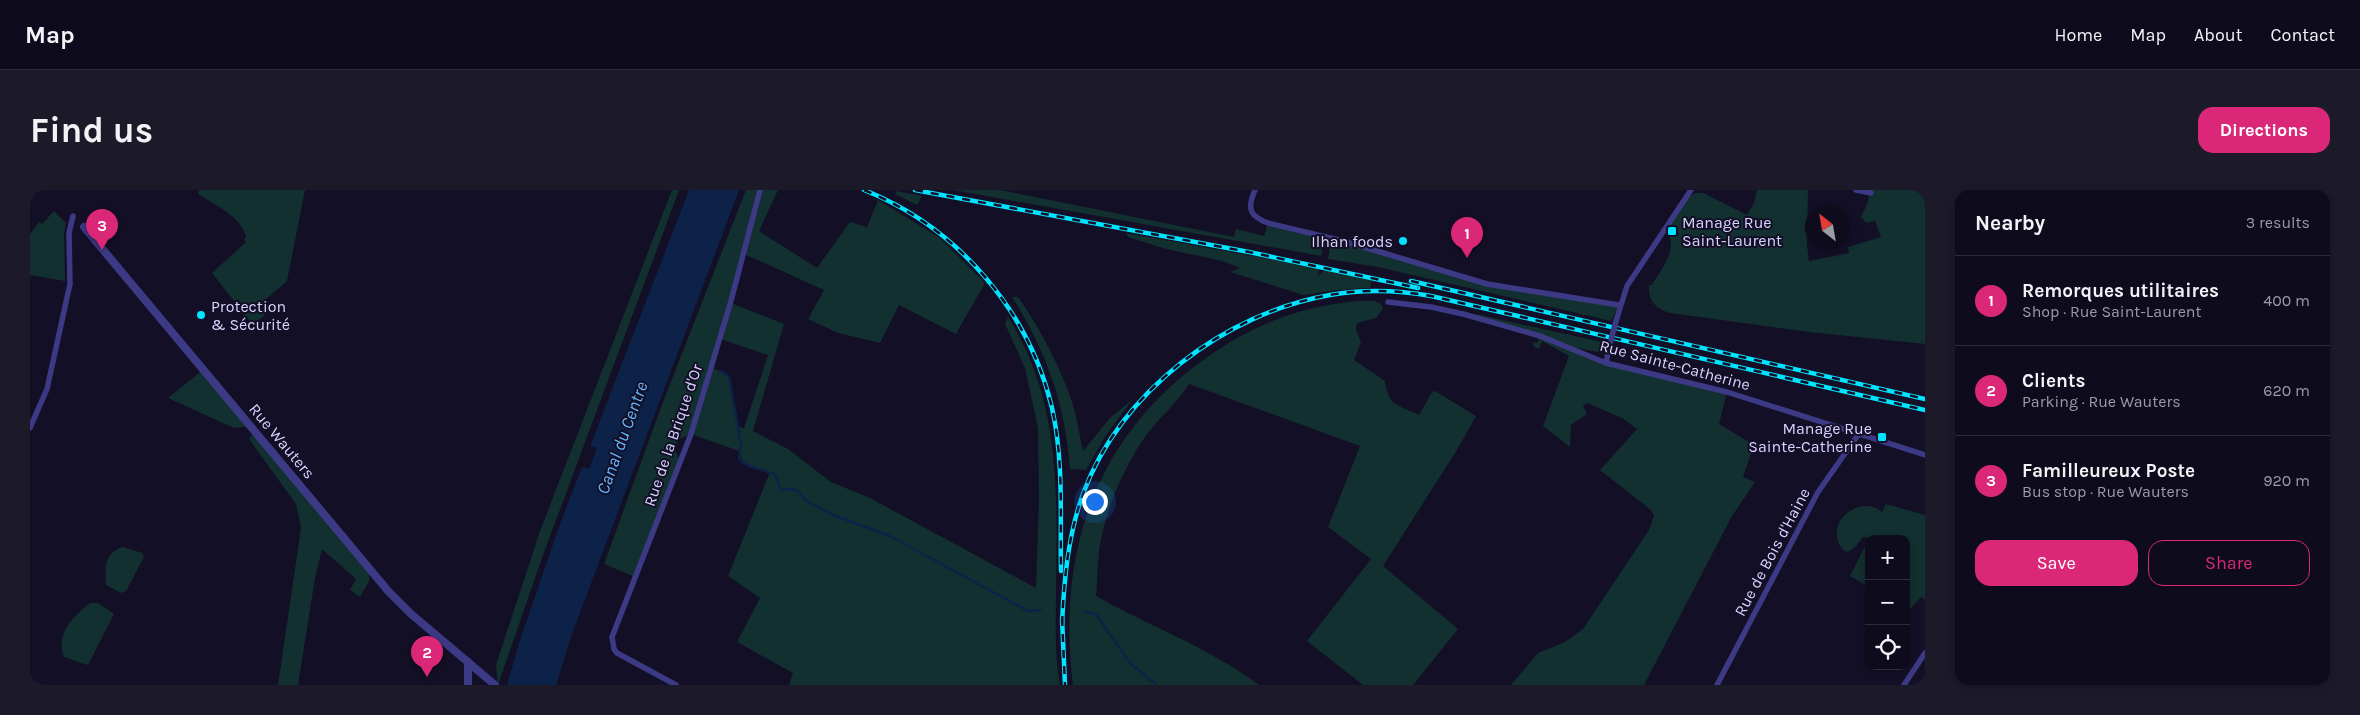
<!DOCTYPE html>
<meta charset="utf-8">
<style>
:root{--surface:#0e0b1c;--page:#1c1929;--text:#f1f3f6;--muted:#9b9ba3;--line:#2e2b3b;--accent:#db2777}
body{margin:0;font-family:Karla,sans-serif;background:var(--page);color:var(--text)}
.controls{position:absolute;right:15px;bottom:15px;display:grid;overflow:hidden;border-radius:10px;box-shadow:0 2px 8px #0003}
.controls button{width:45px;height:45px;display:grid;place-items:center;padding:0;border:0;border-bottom:1px solid var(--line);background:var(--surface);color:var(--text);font:25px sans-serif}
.compass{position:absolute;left:1775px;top:15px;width:45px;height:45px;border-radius:50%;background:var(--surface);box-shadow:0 2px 8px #0003;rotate:329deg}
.you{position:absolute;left:1064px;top:311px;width:18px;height:18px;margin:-12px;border:4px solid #fff;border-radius:50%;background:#1a73e8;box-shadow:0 0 0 8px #1a73e833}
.badge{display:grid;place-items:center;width:32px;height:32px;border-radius:50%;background:var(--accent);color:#fff;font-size:16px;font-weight:700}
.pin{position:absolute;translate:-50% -41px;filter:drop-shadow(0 1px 2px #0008)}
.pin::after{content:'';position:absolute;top:26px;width:18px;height:15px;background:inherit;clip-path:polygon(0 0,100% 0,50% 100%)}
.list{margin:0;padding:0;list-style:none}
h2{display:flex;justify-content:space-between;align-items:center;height:65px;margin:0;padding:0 20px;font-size:21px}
h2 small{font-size:16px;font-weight:400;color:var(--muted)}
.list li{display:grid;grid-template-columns:32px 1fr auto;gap:15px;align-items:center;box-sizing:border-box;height:90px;padding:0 20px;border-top:1px solid var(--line)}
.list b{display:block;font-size:19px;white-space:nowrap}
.list p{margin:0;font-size:16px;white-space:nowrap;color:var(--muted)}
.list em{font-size:16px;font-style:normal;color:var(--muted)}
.actions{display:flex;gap:10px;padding:15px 20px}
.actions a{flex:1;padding:11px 0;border:1px solid var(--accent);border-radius:15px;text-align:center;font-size:18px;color:var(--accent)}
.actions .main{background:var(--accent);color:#fff}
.icon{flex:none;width:28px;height:28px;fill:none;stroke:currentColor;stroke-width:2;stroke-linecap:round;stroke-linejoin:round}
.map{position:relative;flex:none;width:1895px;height:495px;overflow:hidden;border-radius:15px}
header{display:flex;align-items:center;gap:30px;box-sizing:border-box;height:70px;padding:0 25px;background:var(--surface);border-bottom:1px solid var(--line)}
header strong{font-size:24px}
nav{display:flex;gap:28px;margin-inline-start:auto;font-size:18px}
.intro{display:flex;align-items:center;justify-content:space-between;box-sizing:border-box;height:120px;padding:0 30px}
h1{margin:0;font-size:35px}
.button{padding:12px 22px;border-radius:15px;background:var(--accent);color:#fff;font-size:18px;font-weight:700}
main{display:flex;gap:30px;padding:0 30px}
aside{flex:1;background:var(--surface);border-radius:15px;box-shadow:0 2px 8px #0003}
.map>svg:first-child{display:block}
.green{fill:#12302f;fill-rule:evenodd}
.water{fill:#0c2248}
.pier{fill:#130f26}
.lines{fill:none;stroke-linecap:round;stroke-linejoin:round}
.stream{stroke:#0c2248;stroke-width:2.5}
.minor{stroke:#3d3a85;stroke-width:5.5}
.tertiary{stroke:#3d3a85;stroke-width:8}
.rail-casing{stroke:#00e5ff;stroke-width:4.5}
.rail{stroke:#130f26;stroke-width:2.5;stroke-dasharray:8;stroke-linecap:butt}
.minor-bridge{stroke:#3d3a85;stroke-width:5.5}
.poi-dot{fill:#00e5ff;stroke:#130f26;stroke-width:2}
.labels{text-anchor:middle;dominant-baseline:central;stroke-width:4;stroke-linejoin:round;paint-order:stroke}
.poi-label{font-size:16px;fill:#d9d4ff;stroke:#130f26;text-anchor:start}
.street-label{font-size:16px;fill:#d9d4ff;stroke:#130f26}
.water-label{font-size:18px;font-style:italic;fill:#62b6ff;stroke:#130f26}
</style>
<header>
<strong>Map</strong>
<nav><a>Home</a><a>Map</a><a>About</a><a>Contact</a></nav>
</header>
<div class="intro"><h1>Find us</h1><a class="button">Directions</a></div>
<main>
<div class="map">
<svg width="1895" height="495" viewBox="0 0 1895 495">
<rect width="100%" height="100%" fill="#130f26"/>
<g class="green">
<path d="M169,0H275L257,91L228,116L236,124L223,135L182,83L216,52L214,50L216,47C212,27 184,14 168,4Z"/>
<polygon points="642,0 649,0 513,365 468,495 466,475 510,341"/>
<path d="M716,0H748L729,41L787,78L820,32L837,37L848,10L910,48L955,93L926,144L869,115L850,153L808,143L778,129L794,100L714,64L701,113L754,134L723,241L758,259L801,292L840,308L1006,398L1009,309L1008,238L995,178L975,134L978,127C1031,211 1027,301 1026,396C1026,430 1024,462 1030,495H759L763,483L707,452L730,408L698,386L740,282L714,273L709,261L661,244L649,249L644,258L650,271L605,387L574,374L631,217ZM690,149L738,165L714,238L709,237L699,187L696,183L681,178Z"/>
<polygon points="923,0 970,0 1204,47 1206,39 1234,46 1238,33 1294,49 1291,66"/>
<path d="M1727,0H1778L1777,54L1779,71L1819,63L1818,57L1851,47L1845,31L1836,33L1831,27L1838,12L1840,0H1895V154L1779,142L1640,123C1625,118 1618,111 1619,95H1622C1633,76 1649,59 1636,38C1644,25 1655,0 1673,3L1717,25L1724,13Z"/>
<polygon points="867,1 892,6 887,15 865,4"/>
<polygon points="24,21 36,33 34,44 35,91 0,85 0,44 9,32 12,34"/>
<path d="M1096,43L1289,78L1288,86L1295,80L1342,89L1340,98L1307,100L1274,105L1200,82L1210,78C1190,69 1175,67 1154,63C1135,59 1117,53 1098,47Z"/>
<polygon points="1306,52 1317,52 1457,94 1589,115 1581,131 1348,77 1298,69 1300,56"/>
<path d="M982,107H988C1010,138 1035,185 1045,222C1048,235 1050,248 1053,261L1080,228L1103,209L1076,245L1056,280L1040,279C1035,213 1017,163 982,107Z"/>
<path d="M1328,111H1344L1351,114L1353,119L1346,128L1327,133L1326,140L1331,152L1324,170L1355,191C1359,218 1368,214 1389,225L1402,202L1405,201L1446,226L1427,260L1353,376L1428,439L1383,495H1333L1277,451L1341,369L1298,337L1330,256L1159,194C1148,212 1130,227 1117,244C1096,274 1080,309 1072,345C1067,364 1068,386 1066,406C1119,436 1180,458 1229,495H1043C1027,368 1062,255 1165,176C1216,137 1265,117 1328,111Z"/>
<polygon points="1446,124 1576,153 1577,158 1568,162 1547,158 1545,160 1576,173 1697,202 1689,234 1724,255 1713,287 1725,292 1702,326 1614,495 1481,495 1508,463 1535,452 1553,439 1619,340 1624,326 1621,320 1570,280 1607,239 1592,228 1557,213 1553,216 1557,224 1541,235 1540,257 1513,236 1539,166 1512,151 1509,159 1504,157 1503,152 1507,153 1509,150 1507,148 1443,126"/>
<polygon points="174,179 221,236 204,238 138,208"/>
<polygon points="225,240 340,380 339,391 330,407 320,400 326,389 292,359 285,388 268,495 248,495 271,338 266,314 219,249"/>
<path d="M1856,314L1895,325V410L1891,407L1880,419L1876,417V349H1839V397L1820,386L1839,348L1833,347L1826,356L1818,362L1814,361C1790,333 1831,303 1852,322Z"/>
<path d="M93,357L112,363L114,367L96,401L91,403L76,395C75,377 74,363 93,357Z"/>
<path d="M60,413H68L84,424L58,475L34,467C25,443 43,427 60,413Z"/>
</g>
<polygon class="water" points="659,0 709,0 542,444 526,495 477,495 489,453 530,334"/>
<polygon class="pier" points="558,255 567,258 559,279 550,276"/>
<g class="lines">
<g class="stream">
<polyline points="691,181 699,187 711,254 709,266 711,271 719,276 745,284 751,300 762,299 768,301 775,310 803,325 860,346 998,421 1011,420"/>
<polyline points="1055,422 1066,424 1100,473 1127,495"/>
</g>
<g class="minor">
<path d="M1225,0C1217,18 1219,26 1238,33L1317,52L1457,94L1589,115"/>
<polyline points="1826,0 1841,3"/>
<polyline points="1358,112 1401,117 1433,124 1510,146 1576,173 1697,202 1895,265"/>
<polyline points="1586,131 1597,96 1661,0"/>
<polyline points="1576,173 1579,157"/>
<polyline points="0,238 17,199 40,94 39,43 43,26"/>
<polyline points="646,495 587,463 584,459 582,447 661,244 701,111 730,0"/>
<polyline points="1687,495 1788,302 1828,245"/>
<polyline points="1874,495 1895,463"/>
</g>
<g class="tertiary">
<polyline points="54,37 359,402 380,423 465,495"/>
<polyline points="438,472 438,495"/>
</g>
<defs>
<g id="rail">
<path d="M834,0C927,37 999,120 1022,218C1034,271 1030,327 1031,381"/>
<polyline points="885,0 1219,62 1388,98"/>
<polyline points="1381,91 1895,209"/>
<polyline points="1032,428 1035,495"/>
<path d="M1032,434C1034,390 1038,345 1053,304C1090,202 1195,123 1300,105C1334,99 1367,100 1401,106L1895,220"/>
</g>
</defs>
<use href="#rail" class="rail-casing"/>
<use href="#rail" class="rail"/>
<polyline class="minor-bridge" points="1579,157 1586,131"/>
</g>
<g class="poi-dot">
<rect x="1637" y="36" width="10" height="10" rx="2.5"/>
<circle cx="1373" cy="51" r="5"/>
<circle cx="171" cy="125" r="5"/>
<rect x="1847" y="242" width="10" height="10" rx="2.5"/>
</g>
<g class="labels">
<g class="poi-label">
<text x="1652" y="32">Manage Rue<tspan x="1652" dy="18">Saint-Laurent</tspan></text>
<text x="1363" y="51" text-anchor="end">Ilhan foods</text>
<text x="181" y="116">Protection<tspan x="181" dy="18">&amp; Sécurité</tspan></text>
<text x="1842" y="238" text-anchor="end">Manage Rue<tspan x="1842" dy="18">Sainte-Catherine</tspan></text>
</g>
<g class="street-label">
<text transform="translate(1645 175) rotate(15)">Rue Sainte-Catherine</text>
<text transform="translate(643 245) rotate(-71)">Rue de la Brique d'Or</text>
<text transform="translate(252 251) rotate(50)">Rue Wauters</text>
<text transform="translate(1742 362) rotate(-62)">Rue de Bois d'Haine</text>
</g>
<g class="water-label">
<text transform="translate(592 248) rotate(-70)">Canal du Centre</text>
</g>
</g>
</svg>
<div class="controls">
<button>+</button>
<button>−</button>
<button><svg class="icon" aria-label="locate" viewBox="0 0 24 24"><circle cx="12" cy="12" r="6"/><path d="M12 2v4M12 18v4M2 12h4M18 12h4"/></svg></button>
</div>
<svg class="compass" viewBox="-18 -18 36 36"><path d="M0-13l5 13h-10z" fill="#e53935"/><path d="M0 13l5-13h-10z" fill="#9b9ba3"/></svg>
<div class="you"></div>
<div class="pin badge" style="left:1437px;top:68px">1</div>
<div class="pin badge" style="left:397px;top:487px">2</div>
<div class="pin badge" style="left:72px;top:60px">3</div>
</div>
<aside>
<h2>Nearby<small>3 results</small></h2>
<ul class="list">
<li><span class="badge">1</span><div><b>Remorques utilitaires</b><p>Shop · Rue Saint-Laurent</p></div><em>400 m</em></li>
<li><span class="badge">2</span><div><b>Clients</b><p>Parking · Rue Wauters</p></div><em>620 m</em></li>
<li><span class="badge">3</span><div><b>Familleureux Poste</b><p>Bus stop · Rue Wauters</p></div><em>920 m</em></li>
</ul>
<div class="actions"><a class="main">Save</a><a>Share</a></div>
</aside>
</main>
